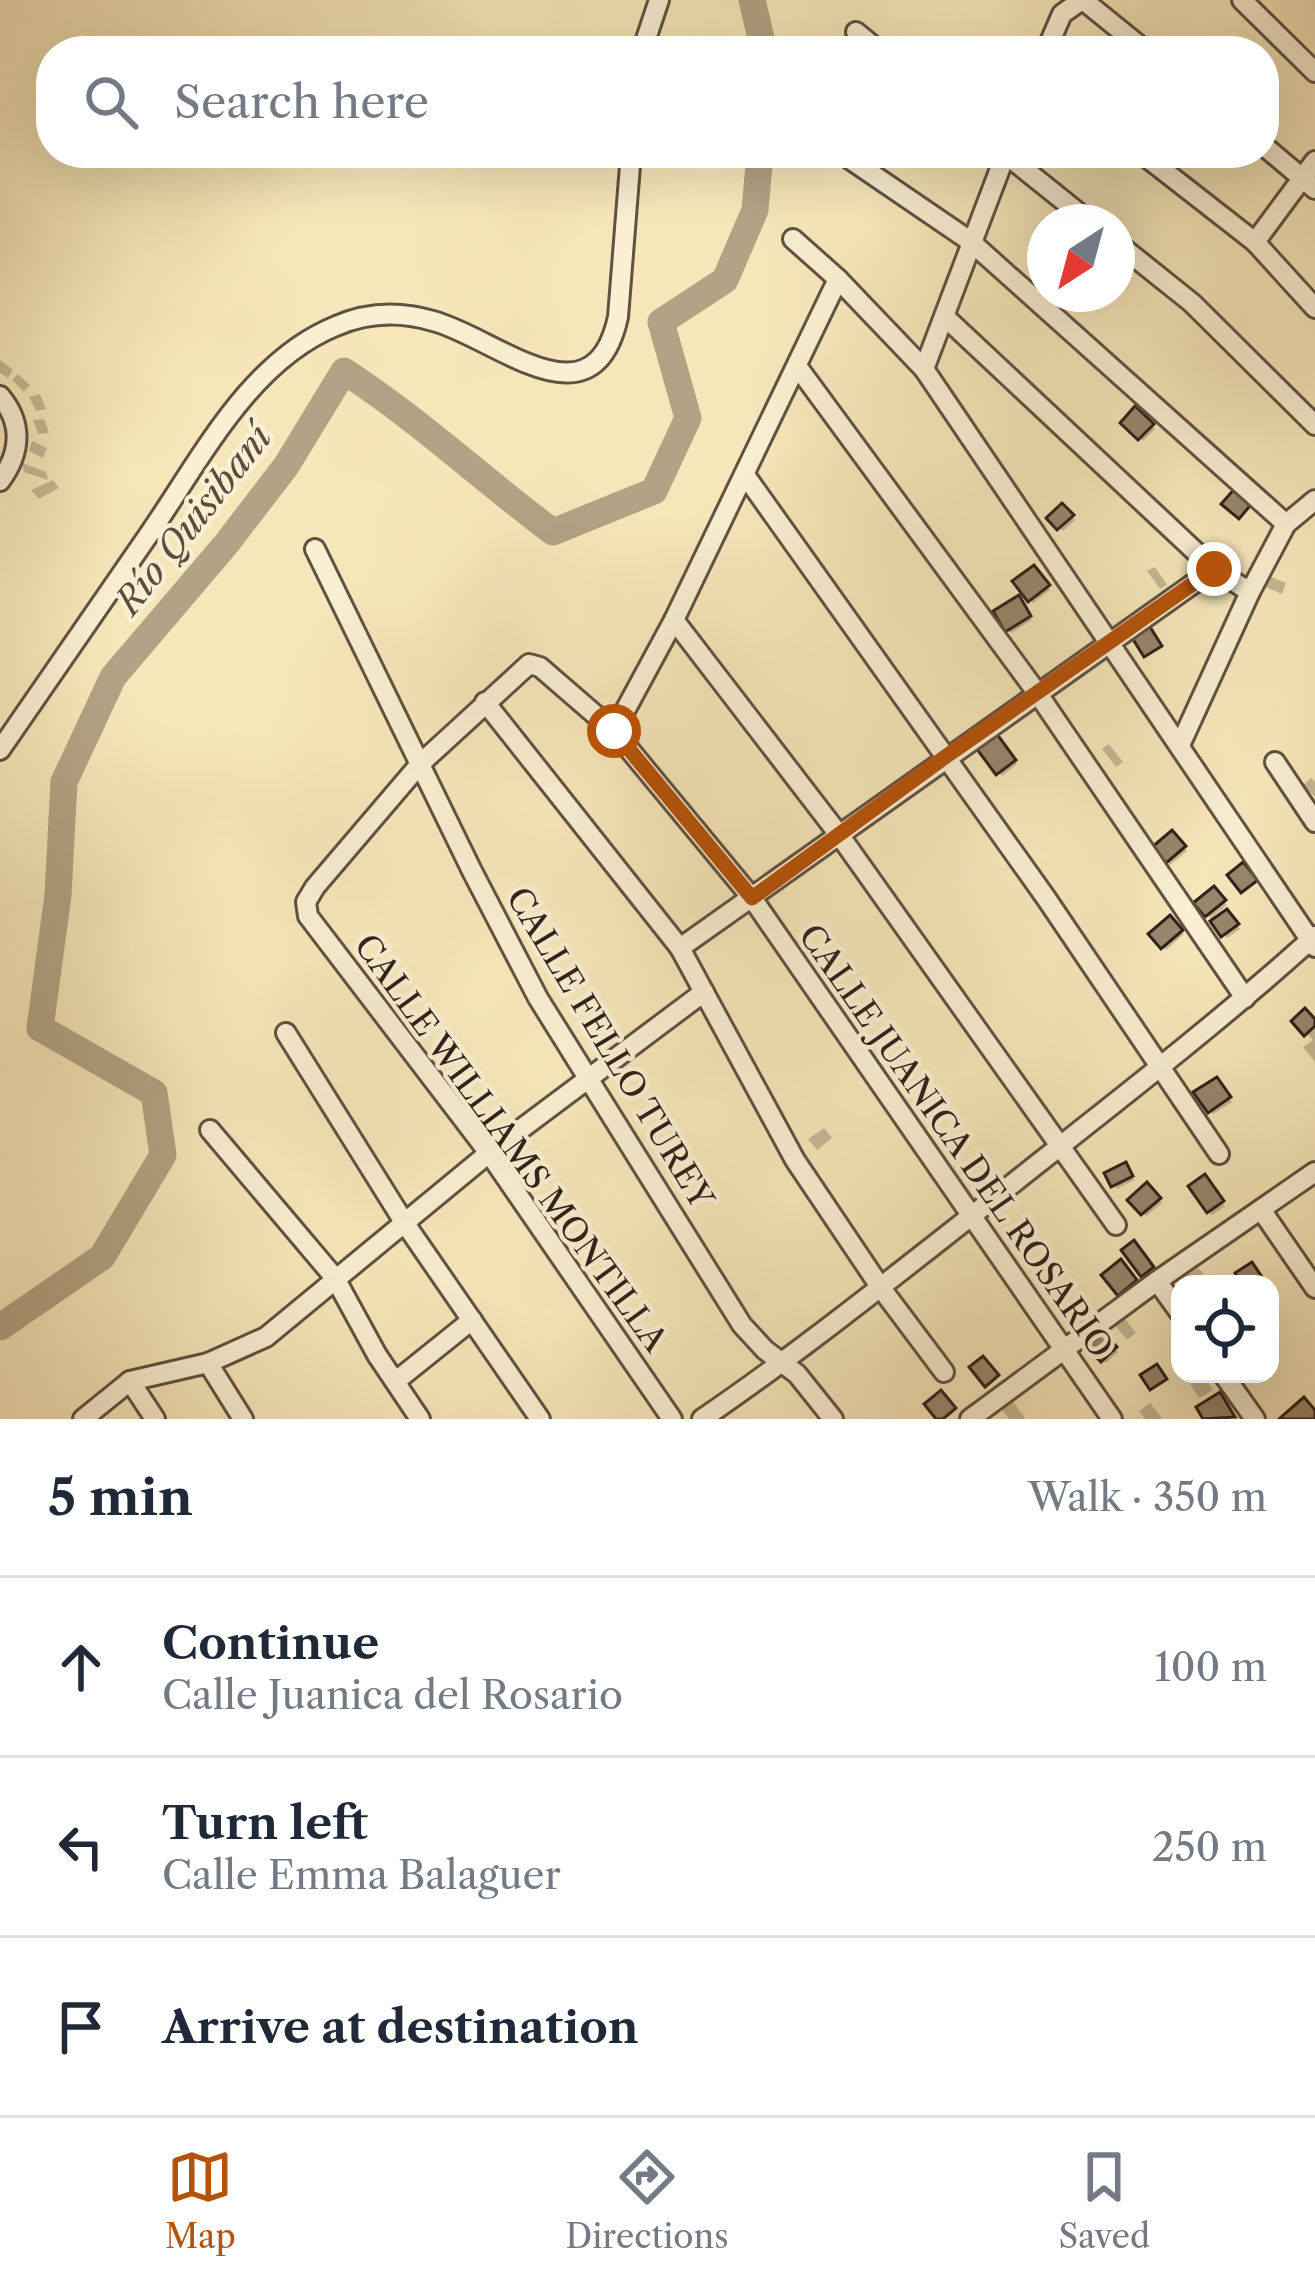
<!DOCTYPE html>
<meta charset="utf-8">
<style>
:root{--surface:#fff;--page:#f2f2f3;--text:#1f2937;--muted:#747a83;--line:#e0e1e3;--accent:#b45309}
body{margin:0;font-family:"Libre Caslon Text",serif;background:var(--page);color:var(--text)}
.controls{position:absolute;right:36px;bottom:36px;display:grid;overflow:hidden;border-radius:24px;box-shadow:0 12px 48px #0002}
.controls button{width:108px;height:108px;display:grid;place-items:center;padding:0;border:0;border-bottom:3px solid var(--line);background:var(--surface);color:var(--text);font:60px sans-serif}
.compass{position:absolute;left:1027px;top:204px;width:108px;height:108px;border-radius:50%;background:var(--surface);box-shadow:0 12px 48px #0002;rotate:216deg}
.stop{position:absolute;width:36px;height:36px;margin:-27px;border:9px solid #b45309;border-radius:50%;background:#fff}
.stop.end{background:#b45309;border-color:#fff;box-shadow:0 3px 12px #0008}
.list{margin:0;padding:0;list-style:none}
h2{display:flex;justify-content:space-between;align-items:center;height:156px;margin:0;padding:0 48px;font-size:51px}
h2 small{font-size:39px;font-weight:400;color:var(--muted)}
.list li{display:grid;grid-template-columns:78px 1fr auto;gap:36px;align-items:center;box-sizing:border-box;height:180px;padding:0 48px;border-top:3px solid var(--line)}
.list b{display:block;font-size:45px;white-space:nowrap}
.list p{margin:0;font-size:39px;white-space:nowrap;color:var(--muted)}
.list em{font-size:39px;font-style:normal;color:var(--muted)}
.icon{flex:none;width:66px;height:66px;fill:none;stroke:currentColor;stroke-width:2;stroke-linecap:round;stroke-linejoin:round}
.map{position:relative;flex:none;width:1315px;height:1419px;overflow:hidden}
.search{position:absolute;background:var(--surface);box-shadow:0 12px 48px #0002;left:36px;right:36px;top:36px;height:132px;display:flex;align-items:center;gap:30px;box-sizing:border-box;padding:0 42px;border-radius:48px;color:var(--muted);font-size:45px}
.sheet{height:696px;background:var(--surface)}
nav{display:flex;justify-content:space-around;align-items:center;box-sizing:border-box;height:168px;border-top:3px solid var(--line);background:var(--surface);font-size:33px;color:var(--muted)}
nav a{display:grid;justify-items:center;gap:6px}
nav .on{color:var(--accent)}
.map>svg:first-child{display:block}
.shadow{fill:#0003}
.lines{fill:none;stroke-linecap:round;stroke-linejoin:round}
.river{stroke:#b3a384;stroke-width:27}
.building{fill:#97876d;stroke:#301f1a;stroke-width:3}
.minor-casing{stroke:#625142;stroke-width:24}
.minor{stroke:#f9efd2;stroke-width:18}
.route{stroke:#b45309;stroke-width:15}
.labels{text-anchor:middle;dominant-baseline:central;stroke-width:9;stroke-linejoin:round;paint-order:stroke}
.street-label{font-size:33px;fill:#301f1a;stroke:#f9efd2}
.water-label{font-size:36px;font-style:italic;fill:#5e4d3f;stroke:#f9efd2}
</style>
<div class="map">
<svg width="1315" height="1419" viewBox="0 0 1315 1419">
<rect width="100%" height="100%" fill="#f6e7ba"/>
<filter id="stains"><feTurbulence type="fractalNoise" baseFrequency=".00167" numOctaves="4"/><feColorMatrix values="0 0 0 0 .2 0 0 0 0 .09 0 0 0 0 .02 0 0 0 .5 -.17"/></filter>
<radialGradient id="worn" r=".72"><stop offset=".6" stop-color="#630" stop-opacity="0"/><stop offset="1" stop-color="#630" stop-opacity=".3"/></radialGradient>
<g class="shadow">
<polygon points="0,360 13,370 8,378 0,373"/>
<polygon points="18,374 30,385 24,392 12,380"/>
<polygon points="40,394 46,409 36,411 29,397"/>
<polygon points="1135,410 1155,429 1143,441 1124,423"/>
<polygon points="44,419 49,433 38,434 33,420"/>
<polygon points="32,441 47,448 43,458 29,451"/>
<polygon points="22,463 46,472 48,480 24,472"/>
<polygon points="53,480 59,488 39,499 31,490"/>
<polygon points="1062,507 1075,520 1063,531 1050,518"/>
<polygon points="1155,567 1167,585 1160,589 1147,571"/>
<polygon points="1034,569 1050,590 1033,603 1016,582"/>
<polygon points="1266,575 1286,583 1282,594 1263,586"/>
<polygon points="1021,602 1032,620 1011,633 1008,630"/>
<polygon points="993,734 1017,764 1002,776 978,746"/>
<polygon points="1109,744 1123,762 1116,767 1102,749"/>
<polygon points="1311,778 1315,782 1315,797 1303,785"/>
<polygon points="1172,834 1187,851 1170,865 1155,848"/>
<polygon points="1214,890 1227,905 1213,917 1216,920 1230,916 1240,929 1227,938 1197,903"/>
<polygon points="1170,919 1184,934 1166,950 1153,935"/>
<polygon points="1295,1021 1315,1023 1315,1062 1303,1047 1313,1040"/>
<polygon points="1219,1084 1232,1102 1213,1114 1210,1111"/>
<polygon points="824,1128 832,1138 817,1150 808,1139"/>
<polygon points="1128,1169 1134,1180 1117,1189 1114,1185"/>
<polygon points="1208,1181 1225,1206 1212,1215 1209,1211"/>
<polygon points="1147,1187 1162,1203 1146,1216 1131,1200"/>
<polygon points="1198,1268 1201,1271 1210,1284 1190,1284 1185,1276"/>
<polygon points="1122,1315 1136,1333 1127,1340 1113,1323"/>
<polygon points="1101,1335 1118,1352 1106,1363 1089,1346"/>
<polygon points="1203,1376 1213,1390 1199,1398 1190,1384"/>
<polygon points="1012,1400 1025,1418 1023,1419 1009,1419 1000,1407"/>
<polygon points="1150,1403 1162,1418 1160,1419 1145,1419 1139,1411"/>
</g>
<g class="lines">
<g class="river">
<polyline points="752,0 764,51"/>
<path d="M0,1327L102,1257L163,1155L154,1093L40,1028L58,895L64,782L113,677L227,543L286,466L344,371C418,419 482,479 553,532L654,491L688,418L661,322L725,280L755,210L760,153"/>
</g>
</g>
<g class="building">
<polygon points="1135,406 1154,424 1138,440 1120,423"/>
<polygon points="1237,486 1254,501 1239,519 1221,504"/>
<polygon points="1062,503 1074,515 1057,530 1046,518"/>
<polygon points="1034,565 1050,585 1028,602 1012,581"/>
<polygon points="1019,595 1031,616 1005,632 993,611"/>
<polygon points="1147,622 1162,646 1144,657 1129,633"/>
<polygon points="994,730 1016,760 996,775 974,745"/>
<polygon points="1172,830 1186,846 1165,864 1151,848"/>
<polygon points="1243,862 1258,880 1241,893 1227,875"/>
<polygon points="1214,886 1226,900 1205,917 1193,903"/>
<polygon points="1227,909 1239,924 1221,937 1210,921"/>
<polygon points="1170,915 1183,930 1161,949 1148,934"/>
<polygon points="1305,1008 1315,1019 1315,1026 1304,1036 1291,1021"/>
<polygon points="1217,1077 1231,1097 1208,1113 1193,1092"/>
<polygon points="1126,1162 1133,1176 1111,1187 1104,1173"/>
<polygon points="1205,1174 1224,1201 1207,1213 1188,1186"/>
<polygon points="1147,1182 1161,1198 1141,1215 1127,1200"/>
<polygon points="1134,1240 1154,1267 1141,1277 1121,1250"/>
<polygon points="1121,1259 1137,1280 1118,1296 1101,1275"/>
<polygon points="1252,1262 1264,1280 1257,1284 1242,1284 1235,1273"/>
<polygon points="1101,1330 1117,1347 1101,1362 1085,1346"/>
<polygon points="983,1356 999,1375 985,1387 969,1367"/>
<polygon points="1157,1364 1167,1379 1150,1390 1140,1375"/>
<polygon points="941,1390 956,1408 943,1419 936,1419 924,1404"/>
<polygon points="1220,1392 1235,1417 1203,1419 1196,1407"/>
<polygon points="1304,1397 1315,1410 1315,1419 1279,1419"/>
</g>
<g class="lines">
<defs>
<g id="minor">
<polyline points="1083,0 1146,51"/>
<polyline points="1242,0 1315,72"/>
<polyline points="856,32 879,51"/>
<polyline points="642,51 659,0"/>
<polyline points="1046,51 1062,14 1082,0"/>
<polyline points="1264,146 1315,189"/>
<polyline points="841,153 970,241 1286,524"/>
<polyline points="1004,153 1090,222"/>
<polyline points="1141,153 1255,242 1315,308"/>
<polyline points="793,239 838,279 924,369 1315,947"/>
<polyline points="1255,242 1315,161"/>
<polyline points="1117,243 1192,303 1315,425"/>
<polyline points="945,317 1214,569 1250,592"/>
<polyline points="797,366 1038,694 1245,998"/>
<polyline points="924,369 1006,153"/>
<path d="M0,396C23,423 21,453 0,481"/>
<polyline points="745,475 1046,898 1219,1154"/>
<polyline points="315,549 472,871 538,998 742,1325 765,1350 797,1374 833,1419"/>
<polyline points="674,620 840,836 1116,1225"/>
<polyline points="485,702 680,948 795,1160 881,1288 944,1372"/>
<polyline points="614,731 674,620 838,279"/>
<polyline points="1181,743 1250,592 1286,524 1315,500"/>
<path d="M0,750C48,680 97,610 145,540C198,465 247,362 336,326C368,312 399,311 433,321C495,337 593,431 618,317L631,153"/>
<polyline points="1275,762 1315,822"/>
<polyline points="680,948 1214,569"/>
<polyline points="286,1033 404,1222 540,1419"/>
<polyline points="210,1130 335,1278 377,1355 420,1419"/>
<polyline points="1262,1211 1315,1288"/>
<polyline points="1157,1281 1180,1313"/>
<polyline points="208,1363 243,1419"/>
<polyline points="1223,1374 1255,1419"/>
<polyline points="130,1381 155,1419"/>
<polyline points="396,1381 472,1320"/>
<polyline points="83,1419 130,1381 208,1363 266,1337 489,1153 704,992"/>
<polyline points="672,1419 489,1153 308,916 306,902 315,887 420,764 529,664 540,667 614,731 752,898 1112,1419"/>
<path d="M702,1419C806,1348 903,1269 1002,1192C1108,1108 1215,1026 1315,936"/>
<polyline points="970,1419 1157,1281 1315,1172"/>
</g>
</defs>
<use href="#minor" class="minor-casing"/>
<use href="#minor" class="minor"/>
</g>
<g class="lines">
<polyline class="route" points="614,731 752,898 945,757 1214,569"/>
</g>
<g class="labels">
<g class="street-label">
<text transform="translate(610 1048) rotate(59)">CALLE FELLO TUREY</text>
<text transform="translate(956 1141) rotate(55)">CALLE JUANICA DEL ROSARIO</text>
<text transform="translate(511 1143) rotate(54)">CALLE WILLIAMS MONTILLA</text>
</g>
<g class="water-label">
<text transform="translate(193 519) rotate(-52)">Río Quisibaní</text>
</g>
</g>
<rect width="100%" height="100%" filter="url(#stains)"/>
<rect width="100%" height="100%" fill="url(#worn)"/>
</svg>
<div class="controls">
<button><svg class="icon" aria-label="locate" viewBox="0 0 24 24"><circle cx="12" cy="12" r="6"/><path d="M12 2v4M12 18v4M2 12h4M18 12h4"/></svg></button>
</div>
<svg class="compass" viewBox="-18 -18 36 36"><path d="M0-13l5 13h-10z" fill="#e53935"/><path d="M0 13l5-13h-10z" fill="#747a83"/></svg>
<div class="stop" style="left:614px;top:731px"></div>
<div class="stop end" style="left:1214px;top:569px"></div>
<div class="search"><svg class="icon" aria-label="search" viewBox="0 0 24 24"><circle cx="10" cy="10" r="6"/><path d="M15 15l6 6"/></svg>Search here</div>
</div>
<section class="sheet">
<h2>5 min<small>Walk · 350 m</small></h2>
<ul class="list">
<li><svg class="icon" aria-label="ahead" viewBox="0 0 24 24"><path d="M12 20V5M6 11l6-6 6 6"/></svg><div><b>Continue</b><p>Calle Juanica del Rosario</p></div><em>100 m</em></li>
<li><svg class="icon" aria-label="left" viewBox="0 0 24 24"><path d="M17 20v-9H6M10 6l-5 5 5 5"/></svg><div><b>Turn left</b><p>Calle Emma Balaguer</p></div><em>250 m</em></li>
<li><svg class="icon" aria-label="arrive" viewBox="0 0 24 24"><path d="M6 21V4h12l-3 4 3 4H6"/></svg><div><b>Arrive at destination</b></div></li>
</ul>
</section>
<nav>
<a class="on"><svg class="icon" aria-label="map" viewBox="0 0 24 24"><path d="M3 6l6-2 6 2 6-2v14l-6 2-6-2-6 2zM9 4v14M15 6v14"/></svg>Map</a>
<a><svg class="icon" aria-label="directions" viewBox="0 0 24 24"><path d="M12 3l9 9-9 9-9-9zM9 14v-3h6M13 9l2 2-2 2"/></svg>Directions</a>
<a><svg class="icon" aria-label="saved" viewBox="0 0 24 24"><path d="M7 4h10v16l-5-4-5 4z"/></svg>Saved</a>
</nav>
